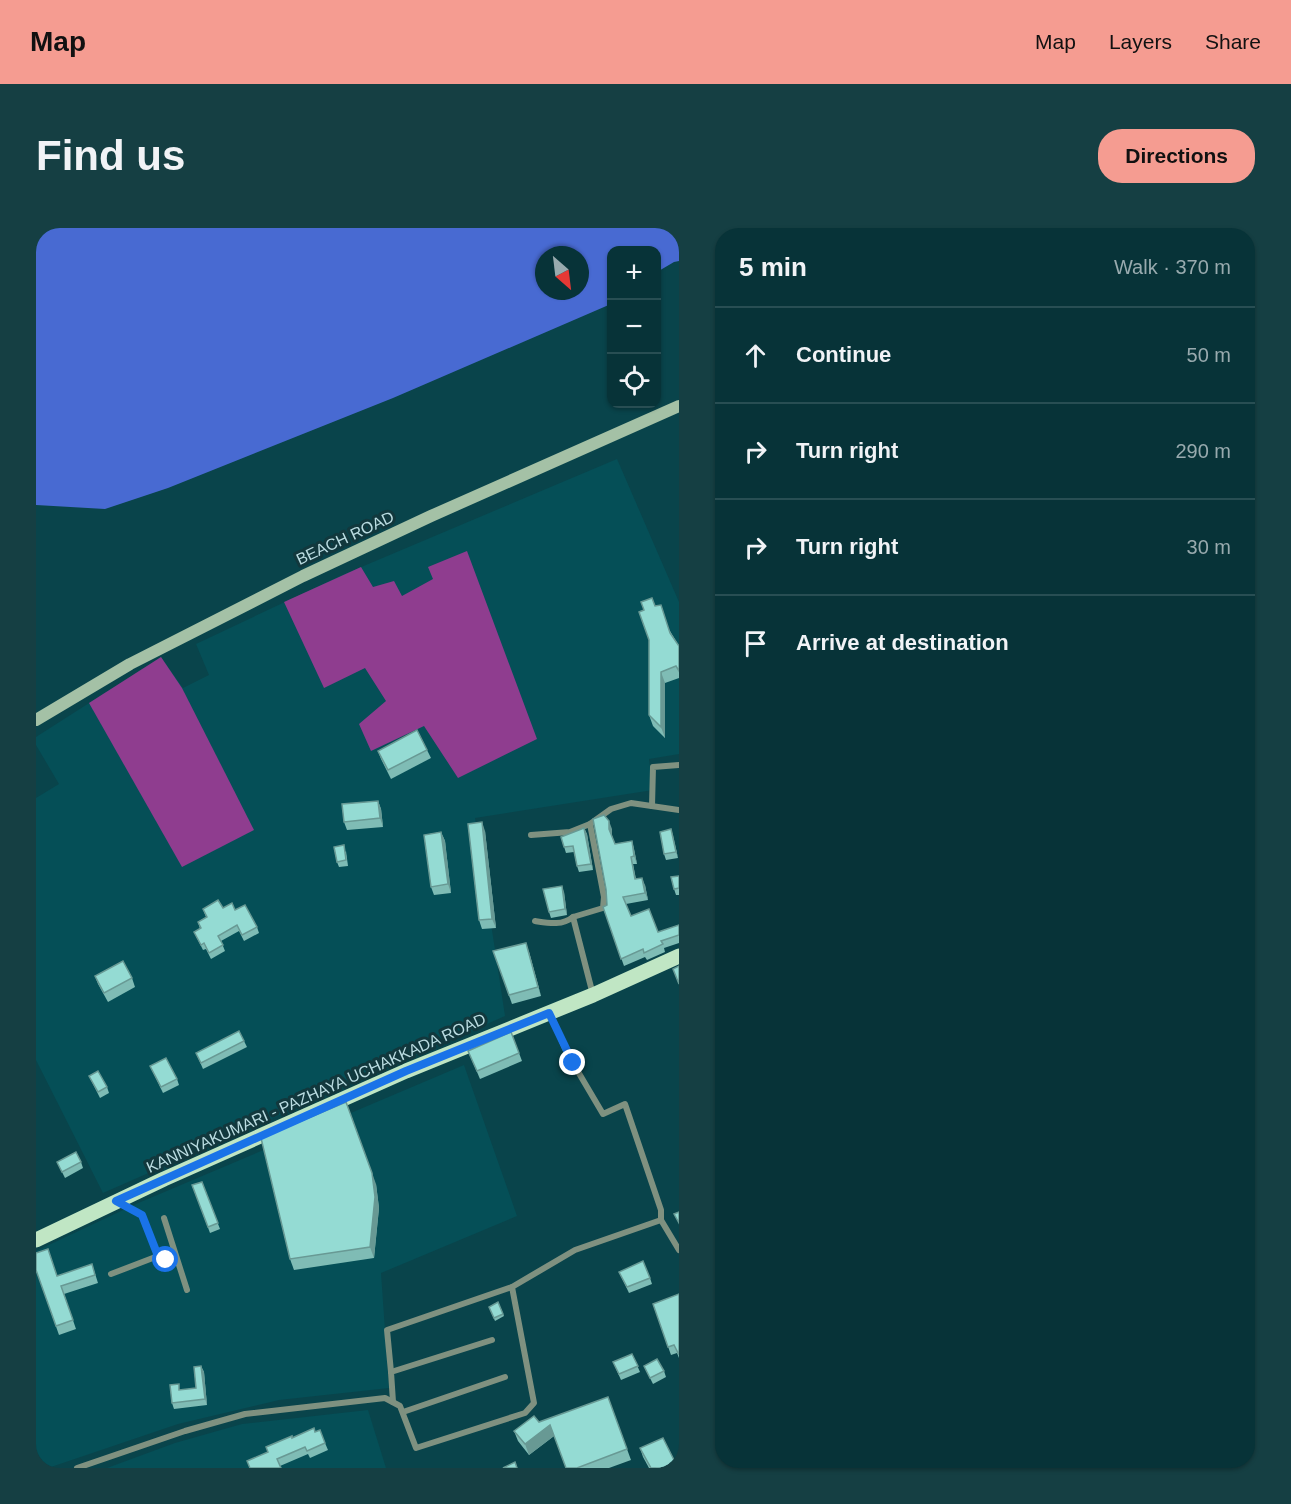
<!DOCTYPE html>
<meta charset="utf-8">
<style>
:root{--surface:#073338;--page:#153f43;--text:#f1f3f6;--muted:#98aaae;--line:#284e53;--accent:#f59c91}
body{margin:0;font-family:Helvetica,sans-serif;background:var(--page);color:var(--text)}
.controls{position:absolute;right:18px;top:18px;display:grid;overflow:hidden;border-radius:12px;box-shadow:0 2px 4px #0004}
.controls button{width:54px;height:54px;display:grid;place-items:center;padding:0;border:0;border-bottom:2px solid var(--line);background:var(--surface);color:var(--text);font:30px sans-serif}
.compass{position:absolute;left:499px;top:18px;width:54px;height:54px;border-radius:50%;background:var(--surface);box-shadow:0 2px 4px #0004;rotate:152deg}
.stop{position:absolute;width:18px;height:18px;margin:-14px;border:4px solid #1a73e8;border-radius:50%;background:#fff}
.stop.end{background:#1a73e8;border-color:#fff;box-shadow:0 2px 6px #0008}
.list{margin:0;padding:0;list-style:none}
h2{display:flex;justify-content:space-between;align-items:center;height:78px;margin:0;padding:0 24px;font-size:26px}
h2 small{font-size:20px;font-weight:400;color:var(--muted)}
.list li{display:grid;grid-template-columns:39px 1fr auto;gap:18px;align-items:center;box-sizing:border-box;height:96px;padding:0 24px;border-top:2px solid var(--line)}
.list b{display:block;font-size:22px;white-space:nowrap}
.list em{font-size:20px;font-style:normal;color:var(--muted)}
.icon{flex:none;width:33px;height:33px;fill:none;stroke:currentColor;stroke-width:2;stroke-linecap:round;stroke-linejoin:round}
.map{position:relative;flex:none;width:643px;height:1240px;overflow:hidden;border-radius:24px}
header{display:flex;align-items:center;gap:36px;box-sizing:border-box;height:84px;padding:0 30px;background:var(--accent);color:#111}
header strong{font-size:28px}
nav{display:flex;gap:33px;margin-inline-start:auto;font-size:21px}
.intro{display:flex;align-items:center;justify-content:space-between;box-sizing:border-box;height:144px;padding:0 36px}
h1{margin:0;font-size:42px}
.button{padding:15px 27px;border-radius:24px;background:var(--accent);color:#111;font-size:21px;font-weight:700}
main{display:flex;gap:36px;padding:0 36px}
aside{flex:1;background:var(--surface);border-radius:24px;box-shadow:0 2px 4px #0004}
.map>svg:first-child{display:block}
.built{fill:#054f57}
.green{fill:#8f3d8f}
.water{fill:#486ad2;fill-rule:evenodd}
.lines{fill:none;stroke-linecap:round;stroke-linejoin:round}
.street{stroke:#7f9180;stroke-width:6}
.secondary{stroke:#a4c1a6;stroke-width:12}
.primary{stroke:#c0e6c4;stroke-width:15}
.wall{fill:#7fbcb5}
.shaded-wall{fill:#689994}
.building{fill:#94dbd3;stroke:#689994;stroke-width:1.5}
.route{stroke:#1a73e8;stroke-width:8}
.labels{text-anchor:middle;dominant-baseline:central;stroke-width:6;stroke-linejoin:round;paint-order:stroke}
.street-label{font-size:16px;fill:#badce1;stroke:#12383d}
</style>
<header>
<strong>Map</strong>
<nav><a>Map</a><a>Layers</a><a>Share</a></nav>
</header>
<div class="intro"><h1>Find us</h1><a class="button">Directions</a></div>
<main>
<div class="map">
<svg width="643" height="1240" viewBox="0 0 643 1240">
<rect width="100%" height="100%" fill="#09444b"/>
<g class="built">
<polygon points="581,231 643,374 643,526 613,531 617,562 439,590 469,788 67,965 0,832 0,570 23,556 0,517 0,509 125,429 147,460 173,447 160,416 304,348"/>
<polygon points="428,837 481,988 345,1045 353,1160 243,1172 142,1196 12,1240 0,1240 0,1023 100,976"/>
<polygon points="332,1182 350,1240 71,1240 139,1215 206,1196"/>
</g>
<g class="green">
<polygon points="431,323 501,511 422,550 388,498 335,523 323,496 350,473 329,440 288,460 248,374 325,339 337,359 358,353 366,368 397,351 392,339"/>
<polygon points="125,429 146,460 218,602 146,639 53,475"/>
</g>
<path class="water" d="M0,0H643V33L638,34L621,44L620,22H576L575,76L357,170L132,260L69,281L0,277ZM508,27H544V63H508Z"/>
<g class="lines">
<g class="street">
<polyline points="616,578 617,539 643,537"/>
<polyline points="554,596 568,669 567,680 537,689 557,767"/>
<polyline points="495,607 534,604 554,596 575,581 595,575 643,582"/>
<path d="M499,693C512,695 526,698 537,689"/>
<polyline points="514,785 531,825 567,886 589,876 625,982 625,992 643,1022"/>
<polyline points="128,990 151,1062"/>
<polyline points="122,1028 130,1032 140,1030"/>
<polyline points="75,1046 122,1028 106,987 83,975"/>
<polyline points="355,1144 351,1102 476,1059"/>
<polyline points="357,1174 355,1144 456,1112"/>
<polyline points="367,1184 469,1149"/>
<polyline points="41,1240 149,1203 209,1186 349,1170 364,1178 380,1220 489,1185 498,1175 476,1059 539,1022 625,992"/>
</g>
<polyline class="secondary" points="0,492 94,436 267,348 395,288 643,178"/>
<polyline class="primary" points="0,1012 128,951 370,843 557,767 643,728"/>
</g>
<g class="wall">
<polygon points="619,378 643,418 643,450 629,455 629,510 617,498 613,487"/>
<polygon points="391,522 395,530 355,551 345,531 342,523"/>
<polygon points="342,573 345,581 347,599 311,602 308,594"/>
<polygon points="548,600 551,606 557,642 543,644 541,638 538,624 530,625 525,609"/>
<polygon points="576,601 576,608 579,616 596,613 598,621 601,636 597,636 600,651 609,657 612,672 590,676 595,688 622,704 643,697 643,715 628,720 629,724 611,732 609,729 588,738 567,679 571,677"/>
<polygon points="635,601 642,630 630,632 628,626"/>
<polygon points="449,603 460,700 446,701 443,692"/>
<polygon points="405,604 409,613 415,665 398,667 395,659"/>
<polygon points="310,623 312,638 303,639 301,634"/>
<polygon points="643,648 643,667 640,667 638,661"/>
<polygon points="528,664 531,687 515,690 513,684"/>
<polygon points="187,680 199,682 221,699 223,705 208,713 203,703 185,713 189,723 175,731 170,721 167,722 158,704 164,701 162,694 170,689 167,681"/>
<polygon points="457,723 493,724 505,768 476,776"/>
<polygon points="59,748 96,750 99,759 72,774 62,756"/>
<polygon points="475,804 486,833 444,851 432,823"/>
<polygon points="208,813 211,819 167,841 160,825"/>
<polygon points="114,838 141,851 143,857 127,865"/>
<polygon points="53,848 71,859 73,865 64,870"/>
<polygon points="21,934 45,934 47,940 29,950"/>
<polygon points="166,954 184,1001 174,1005 156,957"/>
<polygon points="340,956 343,980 338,1030 258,1042 254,1031"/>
<polygon points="56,1036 62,1055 28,1066 40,1101 23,1107 0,1042 21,1048"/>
<polygon points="583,1044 614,1050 616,1056 593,1065"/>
<polygon points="643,1066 643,1130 641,1125 635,1127 617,1076"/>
<polygon points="462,1074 468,1088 459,1093 453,1079"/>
<polygon points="596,1126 604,1144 585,1152 577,1134"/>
<polygon points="165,1138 168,1144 171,1177 138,1181 136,1175 145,1162 160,1160"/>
<polygon points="608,1138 628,1143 630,1149 617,1156"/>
<polygon points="572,1169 595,1232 573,1240 530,1240 518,1208 493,1227 482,1213 478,1203 503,1194"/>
<polygon points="279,1204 289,1215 292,1222 274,1230 272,1226 244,1238 245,1240 214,1240 211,1233 232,1224 256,1210"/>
<polygon points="604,1220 642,1240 613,1240 607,1229"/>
</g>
<g class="shaded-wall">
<polygon points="625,444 629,455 629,510 625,499"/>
<polygon points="342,573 345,581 347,599 344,590"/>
<polygon points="573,593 576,601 576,609 573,601"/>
<polygon points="446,594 449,603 460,700 456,691"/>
<polygon points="548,600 551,606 557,642 555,636"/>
<polygon points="635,601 637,607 642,630 640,624"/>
<polygon points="405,604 409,613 415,665 412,656"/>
<polygon points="596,613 598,621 601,636 598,628"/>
<polygon points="606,650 609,657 612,672 609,665"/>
<polygon points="526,658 528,664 531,687 529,681"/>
<polygon points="490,715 493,724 505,768 502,759"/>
<polygon points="336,945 340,956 343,980 338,1030 334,1019"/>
<polygon points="165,1138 168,1144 171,1177 169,1171"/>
<polygon points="514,1197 518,1208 493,1227 489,1216"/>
</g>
<g class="building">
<polygon points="616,370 619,378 625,377 634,405 643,418 643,443 640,438 625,444 625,499 613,487 613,412 603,384 608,382 605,374"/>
<polygon points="381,502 391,522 352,542 342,523"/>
<polygon points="342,573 344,590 308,594 306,576"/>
<polygon points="568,587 573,593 573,601 579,616 596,613 598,628 595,629 599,651 606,650 609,665 587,669 595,688 613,681 622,704 643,697 643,707 625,713 627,716 608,725 607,721 585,731 567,679 571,677 570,661 557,591"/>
<polygon points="446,594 456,691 443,692 432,596"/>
<polygon points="548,600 555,636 541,638 537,618 528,619 525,609"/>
<polygon points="635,601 640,624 628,626 624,604"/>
<polygon points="405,604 412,656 395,659 388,607"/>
<polygon points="308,617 310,632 301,634 298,619"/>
<polygon points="643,648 643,660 638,661 635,649"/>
<polygon points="526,658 529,681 513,684 507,661"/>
<polygon points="182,672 187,680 196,675 199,682 209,677 221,699 206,707 201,697 182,708 187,717 173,725 168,715 165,717 158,704 165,700 162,694 171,689 167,681"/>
<polygon points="490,715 502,759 473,767 457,723"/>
<polygon points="87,733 96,750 68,765 59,748"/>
<polygon points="643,738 643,756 637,741"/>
<polygon points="203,803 208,813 165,835 160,825"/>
<polygon points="475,804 483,825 441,843 432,823"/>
<polygon points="130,830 141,851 125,859 114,838"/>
<polygon points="62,843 71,859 62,864 53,848"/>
<polygon points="310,874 336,945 339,969 334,1019 254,1031 225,910"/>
<polygon points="40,924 45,934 26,944 21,934"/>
<polygon points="166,954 182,995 172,999 156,957"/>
<polygon points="643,984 643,995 638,986"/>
<polygon points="12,1021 21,1048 56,1036 59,1047 25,1058 37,1092 20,1098 0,1042 0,1025"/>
<polygon points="607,1033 614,1050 591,1059 583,1044"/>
<polygon points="643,1066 643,1127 638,1117 632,1119 617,1076"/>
<polygon points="462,1074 467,1086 458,1090 453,1079"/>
<polygon points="596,1126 602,1138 583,1146 577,1134"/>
<polygon points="621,1131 628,1143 614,1150 608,1138"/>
<polygon points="165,1138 169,1171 136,1175 134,1157 143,1156 143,1162 160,1160 158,1139"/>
<polygon points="572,1169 591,1221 541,1240 530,1240 514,1197 489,1216 478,1203 498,1188 503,1194"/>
<polygon points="278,1200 279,1204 284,1202 289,1215 271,1223 269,1219 241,1231 245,1240 214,1240 211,1233 232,1224 230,1219 256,1208 256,1210"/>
<polygon points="627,1210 642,1240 615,1240 604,1220"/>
<polygon points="479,1234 481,1240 467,1240"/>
</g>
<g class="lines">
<polyline class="route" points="130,1032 122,1028 106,987 80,973 370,843 513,785 537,835"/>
</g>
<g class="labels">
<g class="street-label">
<text transform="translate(309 310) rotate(-25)">BEACH ROAD</text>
<text transform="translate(280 865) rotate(-24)">KANNIYAKUMARI - PAZHAYA UCHAKKADA ROAD</text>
</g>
</g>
</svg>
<div class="controls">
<button>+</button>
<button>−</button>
<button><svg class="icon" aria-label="locate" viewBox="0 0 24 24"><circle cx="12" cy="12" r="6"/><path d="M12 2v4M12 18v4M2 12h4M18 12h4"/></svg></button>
</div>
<svg class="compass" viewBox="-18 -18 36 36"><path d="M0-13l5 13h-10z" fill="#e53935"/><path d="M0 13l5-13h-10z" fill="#98aaae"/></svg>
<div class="stop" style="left:130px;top:1032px"></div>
<div class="stop end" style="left:537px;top:835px"></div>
</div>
<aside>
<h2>5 min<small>Walk · 370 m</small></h2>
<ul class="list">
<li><svg class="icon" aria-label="ahead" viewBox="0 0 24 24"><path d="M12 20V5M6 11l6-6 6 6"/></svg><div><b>Continue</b></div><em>50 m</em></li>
<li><svg class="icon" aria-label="right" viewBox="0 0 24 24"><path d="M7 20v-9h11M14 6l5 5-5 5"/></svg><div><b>Turn right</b></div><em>290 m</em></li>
<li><svg class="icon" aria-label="right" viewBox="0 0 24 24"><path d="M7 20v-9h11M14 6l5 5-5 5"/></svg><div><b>Turn right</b></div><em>30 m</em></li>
<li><svg class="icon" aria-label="arrive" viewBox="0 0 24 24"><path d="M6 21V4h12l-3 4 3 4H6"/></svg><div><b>Arrive at destination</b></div></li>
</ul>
</aside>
</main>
